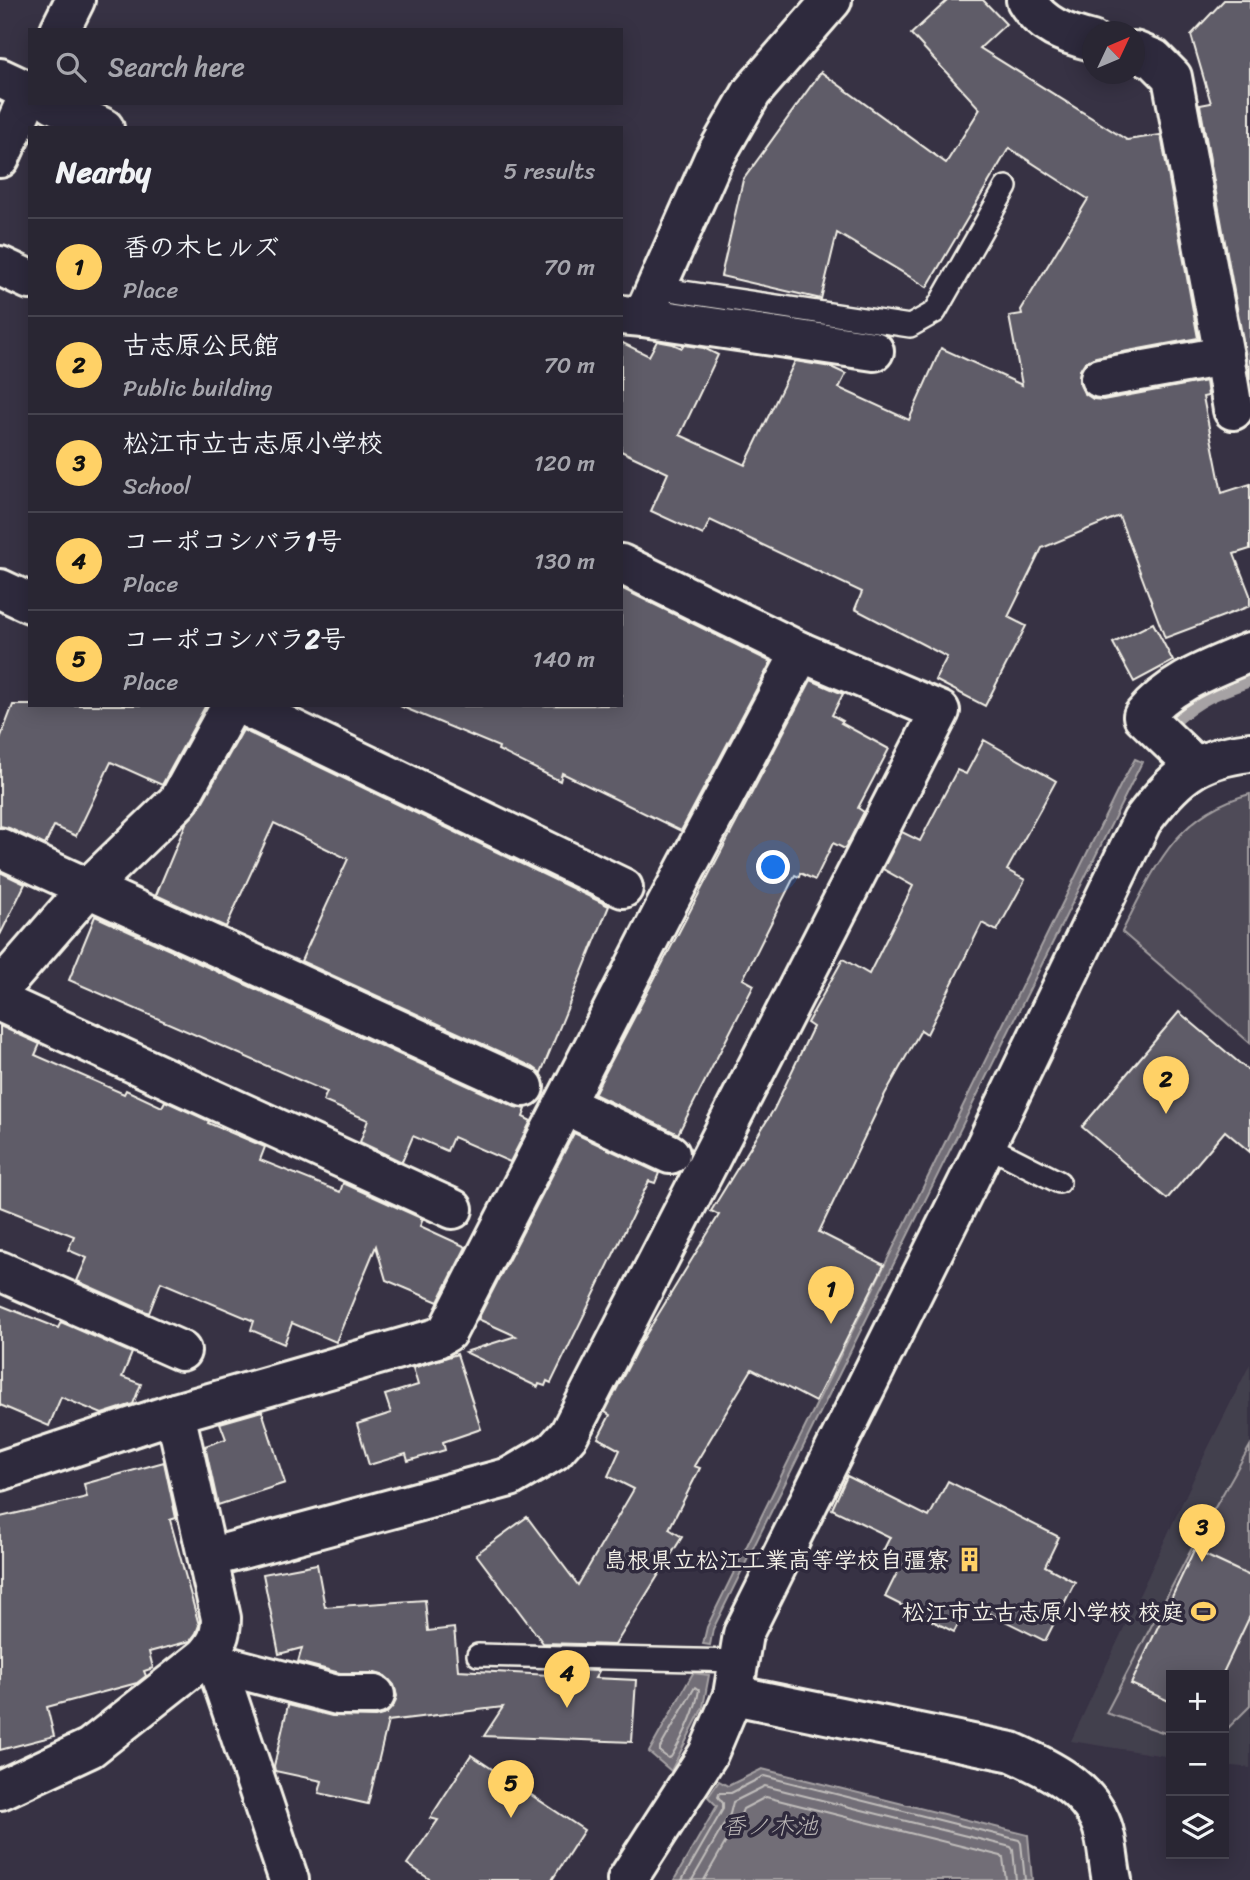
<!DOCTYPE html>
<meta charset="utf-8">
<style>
:root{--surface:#292633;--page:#35323f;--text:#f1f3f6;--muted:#a5a5ac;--line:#45434e;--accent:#ffd166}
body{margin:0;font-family:Sriracha,"Klee One",sans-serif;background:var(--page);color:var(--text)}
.controls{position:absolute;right:21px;bottom:21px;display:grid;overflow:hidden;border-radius:0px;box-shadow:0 4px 18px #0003}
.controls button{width:63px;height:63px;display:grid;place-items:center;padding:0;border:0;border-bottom:2px solid var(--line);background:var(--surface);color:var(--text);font:35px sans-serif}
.compass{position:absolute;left:1082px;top:21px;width:63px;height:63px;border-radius:50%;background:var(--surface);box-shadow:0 4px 18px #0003;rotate:46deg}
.you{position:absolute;left:774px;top:868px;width:24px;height:24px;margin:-18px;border:5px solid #fff;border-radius:50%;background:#1a73e8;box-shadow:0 0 0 10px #1a73e833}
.badge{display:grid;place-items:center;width:46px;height:46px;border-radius:50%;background:var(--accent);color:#111;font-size:23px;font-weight:700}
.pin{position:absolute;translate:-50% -58px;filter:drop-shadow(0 2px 4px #0008)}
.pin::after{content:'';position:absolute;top:37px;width:24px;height:21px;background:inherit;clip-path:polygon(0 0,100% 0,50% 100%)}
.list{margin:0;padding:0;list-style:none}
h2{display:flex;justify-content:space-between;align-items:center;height:91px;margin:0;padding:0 28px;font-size:30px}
h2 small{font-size:23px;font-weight:400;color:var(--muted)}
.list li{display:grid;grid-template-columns:46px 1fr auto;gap:21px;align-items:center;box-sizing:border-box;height:98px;padding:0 28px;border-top:2px solid var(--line)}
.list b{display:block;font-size:26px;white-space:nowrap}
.list p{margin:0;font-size:23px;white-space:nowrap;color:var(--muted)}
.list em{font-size:23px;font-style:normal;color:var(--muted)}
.icon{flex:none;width:38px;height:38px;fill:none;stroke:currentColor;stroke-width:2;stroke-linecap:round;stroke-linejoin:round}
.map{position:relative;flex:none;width:1250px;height:1880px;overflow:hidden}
.search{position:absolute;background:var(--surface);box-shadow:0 4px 18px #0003;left:28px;top:28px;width:595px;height:77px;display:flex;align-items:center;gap:18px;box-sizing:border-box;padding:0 24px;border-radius:0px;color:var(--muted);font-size:26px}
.panel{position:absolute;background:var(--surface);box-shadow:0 4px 18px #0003;left:28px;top:126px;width:595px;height:581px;border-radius:0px}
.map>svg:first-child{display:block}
.built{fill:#433f4e}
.green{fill:#504b59;stroke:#a29ea0;stroke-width:2}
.water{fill:#726e77;stroke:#a6a2a4;stroke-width:2}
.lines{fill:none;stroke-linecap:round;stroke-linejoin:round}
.shore{stroke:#c0bdbb;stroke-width:2}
.stream{stroke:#a6a2a4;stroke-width:14}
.building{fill:#5f5c67;stroke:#f4f1e8;stroke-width:2}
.lane-casing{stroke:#f4f1e8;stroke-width:26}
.street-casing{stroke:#f4f1e8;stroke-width:44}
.lane{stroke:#2f2a3d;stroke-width:21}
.street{stroke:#2f2a3d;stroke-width:38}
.labels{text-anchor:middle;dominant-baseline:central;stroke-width:7;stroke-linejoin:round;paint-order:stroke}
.poi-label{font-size:23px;font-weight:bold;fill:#f4f1e8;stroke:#2f2a3d;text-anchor:end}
.water-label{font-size:24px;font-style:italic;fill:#bab6b5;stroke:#2f2a3d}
</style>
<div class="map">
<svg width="1250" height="1880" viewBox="0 0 1250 1880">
<rect width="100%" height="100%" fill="#373244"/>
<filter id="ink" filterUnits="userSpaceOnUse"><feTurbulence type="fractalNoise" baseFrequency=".0143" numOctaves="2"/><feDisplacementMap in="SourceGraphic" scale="14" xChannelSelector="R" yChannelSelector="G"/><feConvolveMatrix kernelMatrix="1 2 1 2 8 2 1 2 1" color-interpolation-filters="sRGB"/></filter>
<g filter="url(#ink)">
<polygon class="built" points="1250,1364 1250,1768 1224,1765 1224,1675 1171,1675 1171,1757 1071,1741 1207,1450"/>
<g class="green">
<path d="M1250,794V1043L1122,932C1154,869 1176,813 1250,794Z"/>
<polygon points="1250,1446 1250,1706 1224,1732 1224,1675 1171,1675 1171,1735 1106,1713 1192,1548"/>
</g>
<g class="water">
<polygon points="1135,759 1142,762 713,1629 710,1645 703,1644 707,1627 1120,786"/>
<polygon points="693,1673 709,1675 703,1707 671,1771 649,1752"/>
<polygon points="762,1769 1028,1835 1032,1880 674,1880 717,1806 708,1797 719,1781 728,1786"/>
</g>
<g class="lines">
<g class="shore">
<path d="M695,1687L699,1690C695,1714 683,1737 671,1757L668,1758L660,1752V1748Z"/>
<polyline points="682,1880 723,1809 723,1803 718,1797 719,1793 731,1793 764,1776 1019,1840 1021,1843 1025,1880"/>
<polyline points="692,1880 730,1814 733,1802 765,1786 1011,1847 1013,1850 1016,1880"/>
<polyline points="704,1880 739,1819 743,1809 766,1797 1001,1856 1003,1858 1006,1880"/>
</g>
<path class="stream" d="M1176,719C1203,696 1217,692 1250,680"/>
</g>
<g class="building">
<polygon points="948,0 983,0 1006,24 980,48 1127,140 1161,135 1198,338 1096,357 1085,362 1080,370 1079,382 1084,393 1093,399 1103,400 1206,381 1208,396 1203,397 1222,493 1250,484 1250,549 1234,554 1250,595 1250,606 1165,638 1119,516 1042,548 1008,617 1026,626 985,706 935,680 947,657 855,609 862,592 710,520 703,535 651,511 668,473 621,451 621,342 649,356 657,341 673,344 682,348 684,345 704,348 718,355 680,435 745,465 795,361 831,367 846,374 839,388 909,420 941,348 1022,385 1009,316 1022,314 1021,310 1088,199 1009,148 927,287 837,233 821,299 721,276 743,180 821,72 946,163 980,109 911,34"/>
<polygon points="1224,0 1250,0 1250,379 1200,105 1211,103 1191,35"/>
<polygon points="621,588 771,662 681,831 562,773 560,781 498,750 499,747 400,706 621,705"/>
<polygon points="1153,623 1173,661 1134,682 1113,643"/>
<polygon points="811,680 843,694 832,715 843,721 841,723 889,749 858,808 864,812 845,849 833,843 815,880 800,873 799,877 795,875 743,979 754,985 678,1134 594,1094"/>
<polygon points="13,705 206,705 162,785 111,762 76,836 54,826 45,845 9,828 0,826 0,739"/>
<polygon points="243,730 609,906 541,1073 533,1067 301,961 348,859 274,823 226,927 156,895 186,823 198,810"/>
<polygon points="984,740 1056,781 1007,870 1025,880 997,931 982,923 927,1034 921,1030 885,1094 819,1232 884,1265 815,1402 752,1369 694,1466 700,1468 669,1529 682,1537 615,1645 543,1643 476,1554 527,1517 578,1585 634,1489 608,1476 620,1450 598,1438 610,1415 605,1412 637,1349 719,1215 711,1211 774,1109 813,1027 807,1023 843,959 869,974 913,886 883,869 902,832 920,841 957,770 966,774"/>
<polygon points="0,872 25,884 0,935"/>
<polygon points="95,916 515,1107 526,1109 523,1117 531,1121 510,1162 453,1137 447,1151 413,1136 402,1162 360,1142 368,1120 323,1101 327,1092 69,980"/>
<polygon points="1179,1012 1250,1072 1250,1152 1225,1131 1167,1199 1082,1127"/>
<polygon points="0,1026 40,1044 35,1055 124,1094 126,1090 162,1107 165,1101 209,1121 208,1123 265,1147 260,1160 340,1192 343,1183 423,1219 420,1226 466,1247 438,1302 386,1280 376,1246 336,1342 292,1323 284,1344 251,1330 254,1321 161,1282 149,1313 77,1281 87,1258 68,1250 74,1236 0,1207"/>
<polygon points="574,1133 659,1173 655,1183 649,1181 551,1383 547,1381 545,1386 539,1384 538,1387 465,1352 516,1336 478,1319"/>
<polygon points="0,1305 58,1328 61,1322 132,1353 122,1377 141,1384 133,1404 102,1414 61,1397 49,1426 0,1405"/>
<polygon points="457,1354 481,1429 443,1442 445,1450 408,1461 406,1454 369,1465 357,1424 391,1413 385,1395 418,1385 413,1368"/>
<polygon points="262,1411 285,1483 218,1505 205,1446 226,1439 220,1423"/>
<polygon points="164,1462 176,1518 170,1520 199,1625 196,1633 190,1641 149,1652 153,1668 144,1671 146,1676 137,1683 47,1707 54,1736 0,1750 0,1517 87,1497 84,1484"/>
<polygon points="847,1476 929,1517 948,1481 1059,1537 1045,1566 1075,1582 1045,1641 969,1603 954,1632 885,1597 901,1565 881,1555 890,1537 832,1509"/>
<polygon points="1194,1550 1250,1576 1250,1616 1222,1675 1171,1675 1171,1702 1131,1684"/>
<polygon points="317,1564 325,1607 425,1600 428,1631 454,1628 458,1670 567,1676 563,1670 599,1671 595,1678 636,1680 632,1742 484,1736 503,1707 388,1721 368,1804 319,1793 322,1781 275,1771 274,1766 288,1705 332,1716 375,1717 386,1714 394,1705 397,1696 394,1685 385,1676 375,1673 340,1673 298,1662 302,1648 279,1654 263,1574"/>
<polygon points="471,1755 584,1830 552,1880 431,1880 407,1864 438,1820 430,1818"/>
</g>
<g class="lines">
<defs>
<g id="lane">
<polyline points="656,288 910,326 935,312 1006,187"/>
<polyline points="986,1145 1059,1182"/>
<polyline points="478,1655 738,1661"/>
</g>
<g id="street">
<path d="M1026,0C1041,26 1065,34 1092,41"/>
<polyline points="60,30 75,0"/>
<polyline points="0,78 30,92"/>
<polyline points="53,103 104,128"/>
<polyline points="0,158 30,92"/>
<polyline points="0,266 30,280"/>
<polyline points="621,315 643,317 713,160 752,92 832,0"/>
<polyline points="643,317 874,351"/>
<polyline points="1224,356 1233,410"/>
<polyline points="1100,378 1224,356 1172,77 1154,59 1134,51"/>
<polyline points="0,589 30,603"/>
<polyline points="242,705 623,888"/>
<path d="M1195,766L1143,716C1171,682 1210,669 1250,652"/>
<polyline points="0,848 524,1087"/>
<polyline points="0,989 87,889 179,800 231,705"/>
<polyline points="0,1002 453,1209"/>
<polyline points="565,1105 670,1154"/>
<polyline points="0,1271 181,1351"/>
<polyline points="0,1471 175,1413 437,1338 447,1332 665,908 801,652"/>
<polyline points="208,1558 510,1477 554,1451 569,1434 940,711 801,652 621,564"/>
<polyline points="215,1646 216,1663 289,1880"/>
<polyline points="216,1663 337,1695 375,1695"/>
<path d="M733,1695L1012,1752C1048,1768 1088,1787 1102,1826C1108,1842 1108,1863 1112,1880"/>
<path d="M0,1790L90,1748L205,1657C217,1644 221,1635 221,1618L175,1413"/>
<path d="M627,1880L708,1754L733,1695L743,1634L968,1182L1142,821C1175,778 1194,758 1250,752"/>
</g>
</defs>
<use href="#lane" class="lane-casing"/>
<use href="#street" class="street-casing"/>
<use href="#lane" class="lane"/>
<use href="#street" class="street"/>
</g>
</g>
<defs>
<symbol id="building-bare" viewBox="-9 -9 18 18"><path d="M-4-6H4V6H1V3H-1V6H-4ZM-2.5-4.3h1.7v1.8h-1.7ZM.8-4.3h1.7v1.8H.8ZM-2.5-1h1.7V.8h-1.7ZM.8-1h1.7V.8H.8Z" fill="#ffd166" stroke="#2f2a3d" stroke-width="2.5" paint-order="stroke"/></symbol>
<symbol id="stadium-bare" viewBox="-9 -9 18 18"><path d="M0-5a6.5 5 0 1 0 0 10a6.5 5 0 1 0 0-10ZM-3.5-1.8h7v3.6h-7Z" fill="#ffd166" stroke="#2f2a3d" stroke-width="2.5" paint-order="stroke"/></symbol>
</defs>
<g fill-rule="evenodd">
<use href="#building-bare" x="952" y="1542" width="35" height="35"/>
<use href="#stadium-bare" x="1186" y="1594" width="35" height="35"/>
</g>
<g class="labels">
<g class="poi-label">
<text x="949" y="1560">島根県立松江工業高等学校自彊寮</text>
<text x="1184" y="1612">松江市立古志原小学校 校庭</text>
</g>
<g class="water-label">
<text x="770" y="1826">香ノ木池</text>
</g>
</g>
</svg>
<div class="controls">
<button>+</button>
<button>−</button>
<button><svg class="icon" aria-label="layers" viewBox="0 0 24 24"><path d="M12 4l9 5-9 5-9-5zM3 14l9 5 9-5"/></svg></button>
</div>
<svg class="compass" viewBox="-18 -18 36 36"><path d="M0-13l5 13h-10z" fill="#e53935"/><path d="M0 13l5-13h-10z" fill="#a5a5ac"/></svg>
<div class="you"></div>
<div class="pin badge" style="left:831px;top:1324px">1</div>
<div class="pin badge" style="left:1166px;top:1114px">2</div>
<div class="pin badge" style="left:1202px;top:1562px">3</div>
<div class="pin badge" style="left:567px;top:1708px">4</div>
<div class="pin badge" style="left:511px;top:1818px">5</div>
<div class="search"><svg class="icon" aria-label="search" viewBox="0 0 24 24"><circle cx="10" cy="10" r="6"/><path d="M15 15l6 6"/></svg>Search here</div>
<section class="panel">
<h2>Nearby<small>5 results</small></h2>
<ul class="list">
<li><span class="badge">1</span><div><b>香の木ヒルズ</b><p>Place</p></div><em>70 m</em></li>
<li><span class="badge">2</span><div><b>古志原公民館</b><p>Public building</p></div><em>70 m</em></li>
<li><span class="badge">3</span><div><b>松江市立古志原小学校</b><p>School</p></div><em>120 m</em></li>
<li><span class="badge">4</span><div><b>コーポコシバラ1号</b><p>Place</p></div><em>130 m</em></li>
<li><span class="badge">5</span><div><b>コーポコシバラ2号</b><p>Place</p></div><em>140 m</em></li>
</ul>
</section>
</div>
